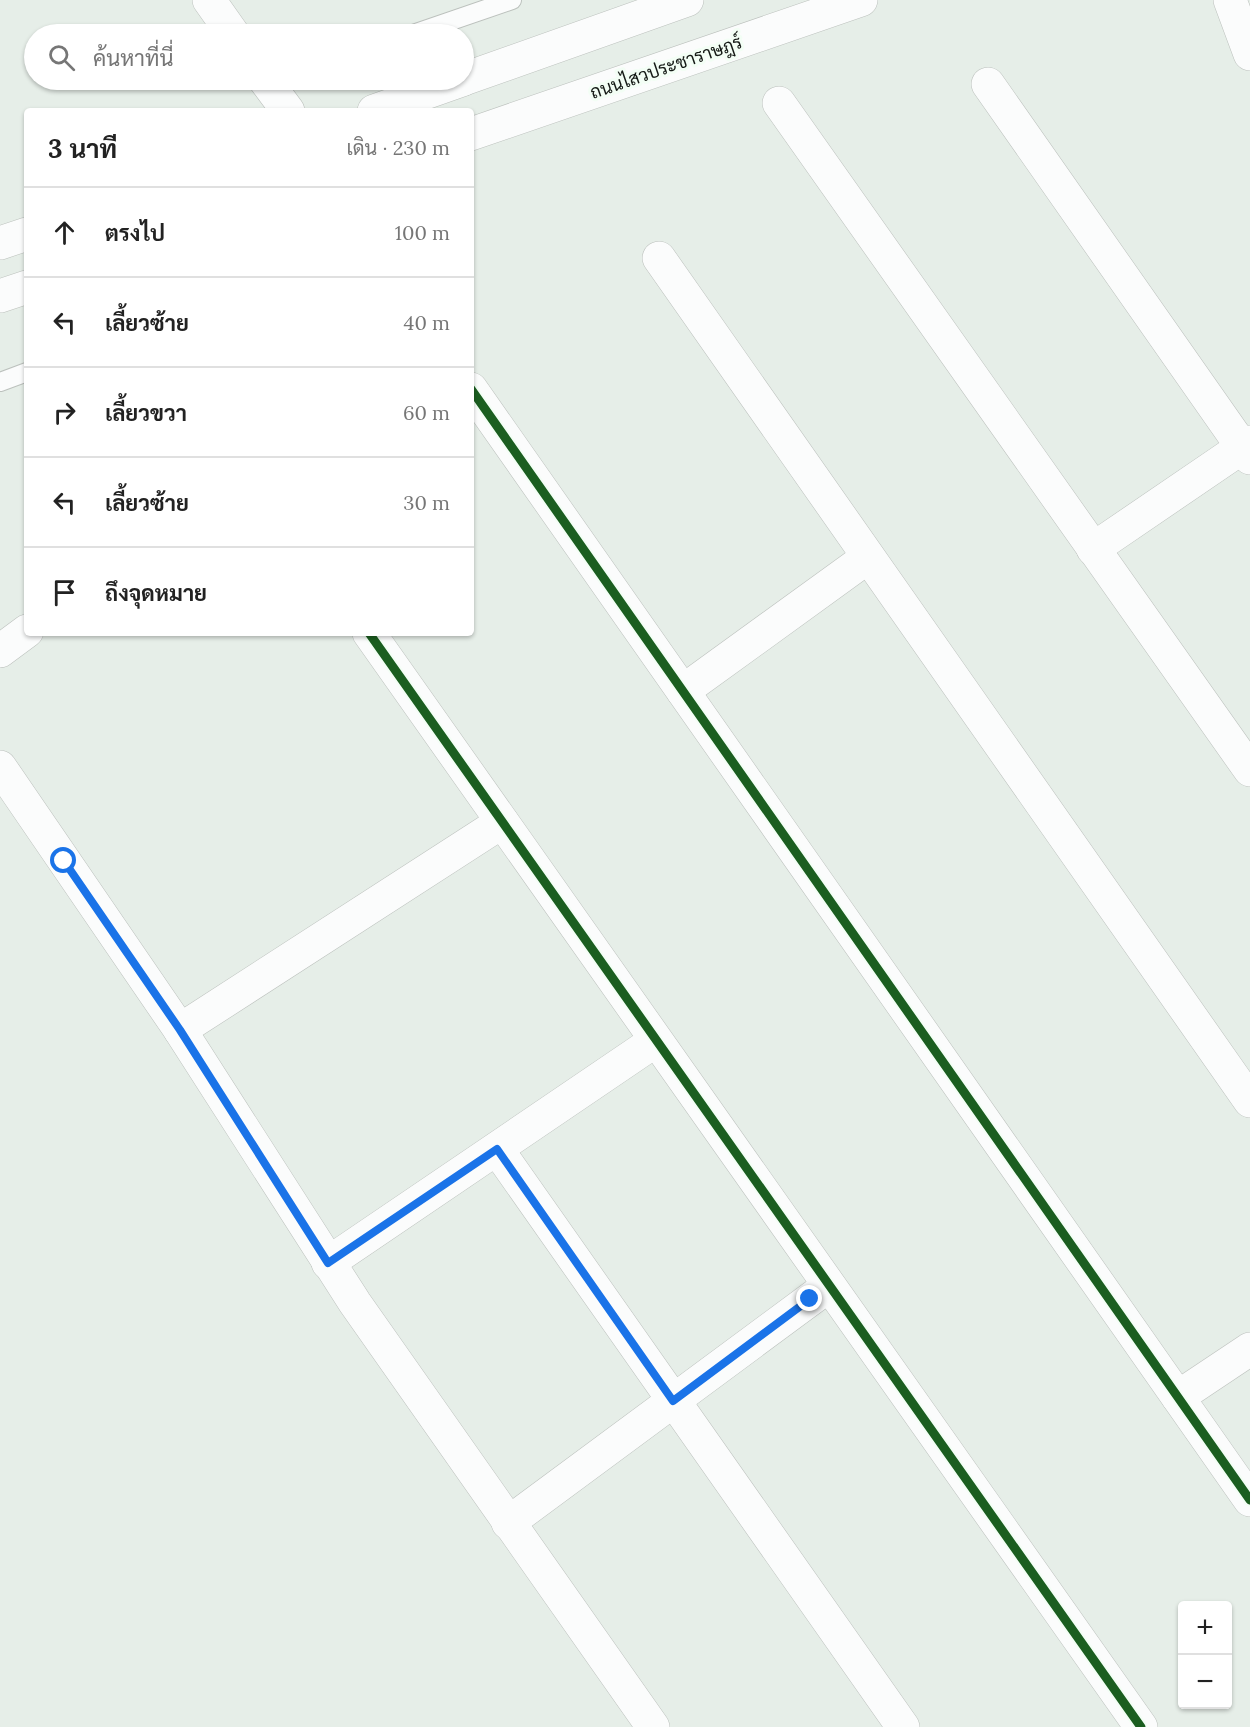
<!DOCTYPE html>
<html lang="th">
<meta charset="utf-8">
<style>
:root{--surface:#fff;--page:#f2f2f2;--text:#222;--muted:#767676;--line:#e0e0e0}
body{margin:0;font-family:Lora,Sarabun,serif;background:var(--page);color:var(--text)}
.controls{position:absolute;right:18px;bottom:18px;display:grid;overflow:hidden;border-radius:6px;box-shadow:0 2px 4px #0004}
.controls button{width:54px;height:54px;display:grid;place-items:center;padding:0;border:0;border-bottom:2px solid var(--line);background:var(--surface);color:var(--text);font:30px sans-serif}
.stop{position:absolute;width:18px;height:18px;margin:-14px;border:4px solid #1a73e8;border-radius:50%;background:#fff}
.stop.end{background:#1a73e8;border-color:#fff;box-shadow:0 2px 6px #0008}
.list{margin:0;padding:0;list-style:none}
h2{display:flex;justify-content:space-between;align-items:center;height:78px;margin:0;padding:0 24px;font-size:26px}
h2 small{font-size:20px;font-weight:400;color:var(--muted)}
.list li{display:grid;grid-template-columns:39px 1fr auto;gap:18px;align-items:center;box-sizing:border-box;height:90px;padding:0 24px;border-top:2px solid var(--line)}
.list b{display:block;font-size:22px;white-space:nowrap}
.list em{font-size:20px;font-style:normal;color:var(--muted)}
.icon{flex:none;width:33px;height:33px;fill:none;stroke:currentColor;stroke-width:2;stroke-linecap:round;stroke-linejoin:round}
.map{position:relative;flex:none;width:1250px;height:1727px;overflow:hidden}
.search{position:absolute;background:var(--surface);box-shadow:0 2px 4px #0004;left:24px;top:24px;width:450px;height:66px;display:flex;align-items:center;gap:15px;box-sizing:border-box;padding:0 21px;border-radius:33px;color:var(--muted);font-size:22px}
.panel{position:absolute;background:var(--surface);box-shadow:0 2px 4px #0004;left:24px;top:108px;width:450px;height:528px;border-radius:6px}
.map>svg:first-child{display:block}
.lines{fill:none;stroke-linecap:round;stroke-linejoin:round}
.service-casing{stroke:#bcc1bd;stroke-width:20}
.minor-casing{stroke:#bcc1bd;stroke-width:34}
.secondary-casing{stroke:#bcc1bd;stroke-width:34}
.service{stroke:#fbfcfc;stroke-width:18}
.minor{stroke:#fbfcfc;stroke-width:33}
.secondary{stroke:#fbfcfc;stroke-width:33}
.cycleway-casing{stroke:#f3fef5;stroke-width:13}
.cycleway{stroke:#1b5e20;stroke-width:9}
.route{stroke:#1a73e8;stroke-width:8}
.labels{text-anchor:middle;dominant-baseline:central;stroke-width:6;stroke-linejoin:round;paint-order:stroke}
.street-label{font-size:18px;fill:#141915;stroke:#f3fef5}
</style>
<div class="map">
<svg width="1250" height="1727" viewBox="0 0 1250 1727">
<rect width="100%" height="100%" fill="#e6eee8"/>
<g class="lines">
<defs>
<g id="service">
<polyline points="413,34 512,0"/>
<polyline points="0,382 27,372"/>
</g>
<g id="minor">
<polyline points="209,0 233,34"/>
<polyline points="1230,0 1250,54"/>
<polyline points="265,80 288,111"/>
<polyline points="988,84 1250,458"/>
<polyline points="779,103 1250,770"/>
<polyline points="659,258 1250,1101"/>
<polyline points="471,389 1250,1500"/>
<polyline points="1093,549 1250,442"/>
<polyline points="369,633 1141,1727"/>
<polyline points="0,651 27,631"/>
<polyline points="683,691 868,557"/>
<polyline points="0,767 180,1030 355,1303 653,1727"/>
<polyline points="180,1030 502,822"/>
<polyline points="497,1149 903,1727"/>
<polyline points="328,1263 655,1041"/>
<polyline points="1178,1397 1250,1349"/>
<polyline points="508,1523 827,1287"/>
</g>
<g id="secondary">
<polyline points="464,79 687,0"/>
<polyline points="374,111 462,80"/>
<polyline points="471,134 861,0"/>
<polyline points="0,243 27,234"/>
<polyline points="0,296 27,287"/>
</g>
</defs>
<use href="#service" class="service-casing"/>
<use href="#minor" class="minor-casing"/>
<use href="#secondary" class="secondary-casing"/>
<use href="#service" class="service"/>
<use href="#minor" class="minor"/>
<use href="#secondary" class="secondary"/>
<defs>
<g id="cycleway">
<polyline points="471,389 1250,1500"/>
<polyline points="369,633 1141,1727"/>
</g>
</defs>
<use href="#cycleway" class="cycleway-casing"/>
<use href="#cycleway" class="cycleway"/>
</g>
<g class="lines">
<polyline class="route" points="64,861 180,1030 328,1263 497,1149 673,1401 810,1299"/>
</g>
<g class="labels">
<g class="street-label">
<text transform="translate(666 67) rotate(-19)">ถนนไสวประชาราษฎร์</text>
</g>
</g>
</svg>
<div class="controls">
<button>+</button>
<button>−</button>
</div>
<div class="stop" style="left:64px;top:861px"></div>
<div class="stop end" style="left:810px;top:1299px"></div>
<div class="search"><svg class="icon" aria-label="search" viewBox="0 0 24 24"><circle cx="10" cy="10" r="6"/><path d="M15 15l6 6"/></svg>ค้นหาที่นี่</div>
<section class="panel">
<h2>3 นาที<small>เดิน · 230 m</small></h2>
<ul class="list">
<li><svg class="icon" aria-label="ahead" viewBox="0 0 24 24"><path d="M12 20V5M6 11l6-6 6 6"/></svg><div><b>ตรงไป</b></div><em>100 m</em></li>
<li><svg class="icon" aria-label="left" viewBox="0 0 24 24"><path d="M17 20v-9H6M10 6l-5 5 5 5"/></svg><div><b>เลี้ยวซ้าย</b></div><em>40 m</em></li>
<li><svg class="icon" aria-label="right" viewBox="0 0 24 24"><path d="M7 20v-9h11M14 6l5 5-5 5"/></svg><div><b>เลี้ยวขวา</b></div><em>60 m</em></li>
<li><svg class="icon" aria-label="left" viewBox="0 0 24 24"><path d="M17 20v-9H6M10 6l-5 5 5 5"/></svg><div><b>เลี้ยวซ้าย</b></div><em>30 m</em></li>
<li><svg class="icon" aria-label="arrive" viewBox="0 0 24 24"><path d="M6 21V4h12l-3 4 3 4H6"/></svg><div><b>ถึงจุดหมาย</b></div></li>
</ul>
</section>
</div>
